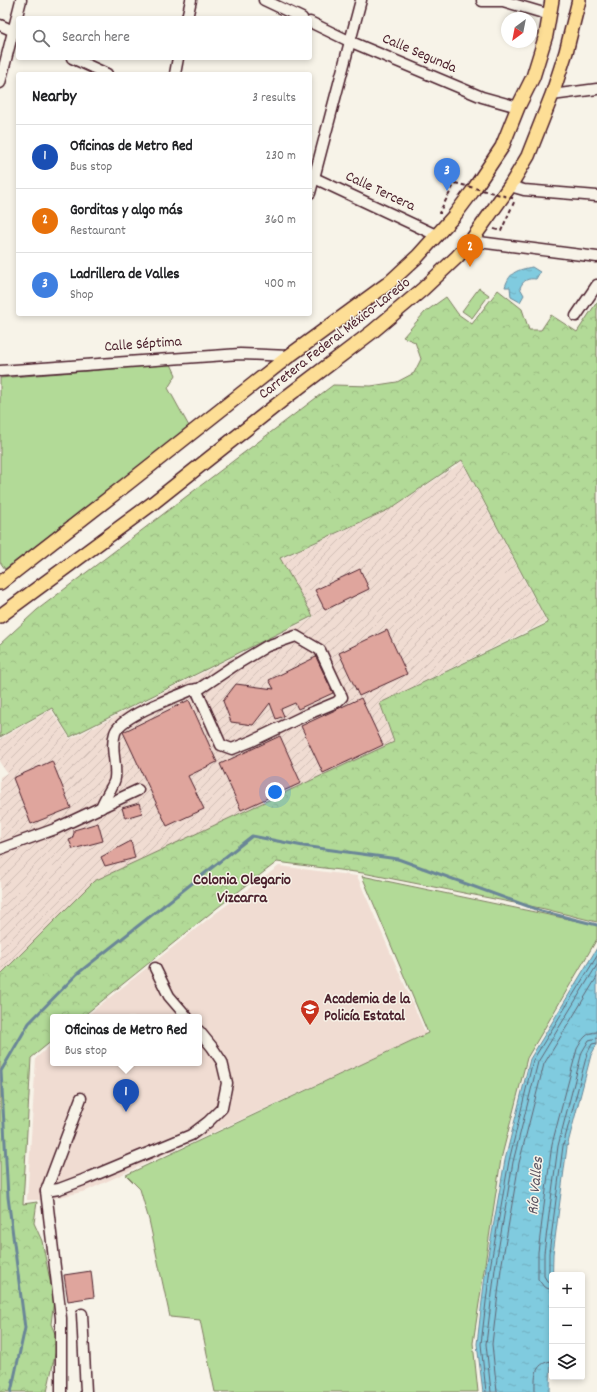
<!DOCTYPE html>
<meta charset="utf-8">
<style>
:root{--surface:#fff;--page:#f2f2f2;--text:#202124;--muted:#757577;--line:#e0e0e0;--accent:#2563eb}
body{margin:0;font-family:Dekko,sans-serif;background:var(--page);color:var(--text)}
.controls{position:absolute;right:12px;bottom:12px;display:grid;overflow:hidden;border-radius:4px;box-shadow:0 2px 6px #0003}
.controls button{width:36px;height:36px;display:grid;place-items:center;padding:0;border:0;border-bottom:1px solid var(--line);background:var(--surface);color:var(--text);font:20px sans-serif}
.compass{position:absolute;left:501px;top:12px;width:36px;height:36px;border-radius:50%;background:var(--surface);box-shadow:0 2px 6px #0003;rotate:212deg}
.you{position:absolute;left:275px;top:792px;width:14px;height:14px;margin:-10px;border:3px solid #fff;border-radius:50%;background:#1a73e8;box-shadow:0 0 0 6px #1a73e833}
.badge{display:grid;place-items:center;width:26px;height:26px;border-radius:50%;background:var(--accent);color:#fff;font-size:13px;font-weight:700}
.pin{position:absolute;translate:-50% -33px;filter:drop-shadow(0 1px 2px #0008)}
.pin::after{content:'';position:absolute;top:21px;width:14px;height:12px;background:inherit;clip-path:polygon(0 0,100% 0,50% 100%)}
.popup{position:absolute;left:50px;top:1014px;width:152px;height:52px;box-sizing:border-box;display:grid;place-content:center;border-radius:4px;background:var(--surface);filter:drop-shadow(0 1px 3px #0005);font-size:13px;white-space:nowrap;color:var(--muted)}
.popup b{font-size:15px;color:var(--text)}
.popup::after{content:'';position:absolute;left:50%;top:100%;margin-left:-8px;border:8px solid transparent;border-top-color:var(--surface)}
.list{margin:0;padding:0;list-style:none}
h2{display:flex;justify-content:space-between;align-items:center;height:52px;margin:0;padding:0 16px;font-size:17px}
h2 small{font-size:13px;font-weight:400;color:var(--muted)}
.list li{display:grid;grid-template-columns:26px 1fr auto;gap:12px;align-items:center;box-sizing:border-box;height:64px;padding:0 16px;border-top:1px solid var(--line)}
.list b{display:block;font-size:15px;white-space:nowrap}
.list p{margin:0;font-size:13px;white-space:nowrap;color:var(--muted)}
.list em{font-size:13px;font-style:normal;color:var(--muted)}
.icon{flex:none;width:22px;height:22px;fill:none;stroke:currentColor;stroke-width:2;stroke-linecap:round;stroke-linejoin:round}
.map{position:relative;flex:none;width:597px;height:1392px;overflow:hidden}
.search{position:absolute;background:var(--surface);box-shadow:0 2px 6px #0003;left:16px;top:16px;width:296px;height:44px;display:flex;align-items:center;gap:10px;box-sizing:border-box;padding:0 14px;border-radius:4px;color:var(--muted);font-size:15px}
.panel{position:absolute;background:var(--surface);box-shadow:0 2px 6px #0003;left:16px;top:72px;width:296px;height:244px;border-radius:4px}
.map>svg:first-child{display:block}
.built{fill:#f0dcd2}
.industrial{fill:url(#industrial-furrows)}
.green{fill:#b2da97;stroke:#7e7c61}
.forest{fill:url(#forest-crowns);stroke:#7e7c61}
.water{fill:url(#water-ripples);stroke:#6a8697}
.lines{fill:none;stroke-linecap:round;stroke-linejoin:round}
.shore{stroke:#606473;stroke-width:1}
.stream{stroke:#6a8697;stroke-width:3}
.building{fill:#dfa59d;stroke:#4a1f2b}
.minor-casing{stroke:#4a1f2b;stroke-width:13}
.major-casing{stroke:#4a1f2b;stroke-width:16}
.path{stroke:#4a1f2b;stroke-width:2;stroke-dasharray:4 3;stroke-linecap:butt}
.minor{stroke:#f7f3e8;stroke-width:10}
.major{stroke:#fdde96;stroke-width:13}
.path-bridge{stroke:#4a1f2b;stroke-width:2;stroke-dasharray:4 3;stroke-linecap:butt}
.labels{text-anchor:middle;dominant-baseline:central;stroke-width:3;stroke-linejoin:round;paint-order:stroke}
.street-label{font-size:15px;fill:#4a1f2b;stroke:#f7f3e8}
.poi-label{font-size:15px;font-weight:bold;fill:#4a1f2b;stroke:#f7f3e8;text-anchor:start}
.neighbourhood-label{font-size:16px;font-weight:bold;fill:#4a1f2b;stroke:#f7f3e8}
.water-label{font-size:16px;font-style:italic;fill:#5a5361;stroke:#f7f3e8}
</style>
<div class="map">
<svg width="597" height="1392" viewBox="0 0 597 1392">
<defs>
<pattern id="industrial-furrows" width="10" height="10" patternUnits="userSpaceOnUse"><rect width="10" height="10" fill="#f0dcd2"/><path d="M-1 1l2-2M0 10L10 0M9 11l2-2" fill="none" stroke="#cfbcb4"/></pattern>
<pattern id="forest-crowns" width="20" height="18" patternUnits="userSpaceOnUse"><rect width="20" height="18" fill="#b2da97"/><path d="M2 6a3 3 0 1 1 6 0M12 15a3 3 0 1 1 6 0" fill="none" stroke="#9bbb82"/></pattern>
<pattern id="water-ripples" width="26" height="14" patternUnits="userSpaceOnUse"><rect width="26" height="14" fill="#80cbdf"/><path d="M2 4q2-2 4 0t4 0M15 11q2-2 4 0t4 0" fill="none" stroke="#70aec0"/></pattern>
</defs>
<rect width="100%" height="100%" fill="#f7f3e8"/>
<filter id="ink" filterUnits="userSpaceOnUse"><feTurbulence type="fractalNoise" baseFrequency=".025" numOctaves="2"/><feDisplacementMap in="SourceGraphic" scale="8" xChannelSelector="R" yChannelSelector="G"/><feConvolveMatrix kernelMatrix="1 2 1 2 8 2 1 2 1" color-interpolation-filters="sRGB"/></filter>
<g filter="url(#ink)">
<polygon class="built" points="279,866 357,876 426,1034 86,1191 47,1200 27,1200 36,1058 53,1043 53,1063 199,1063 199,1017 85,1017 212,916"/>
<polygon class="industrial" points="462,462 546,622 379,703 393,742 94,881 0,974 0,777 7,773 0,763 0,739 51,710 70,739 314,617 281,559 391,509"/>
<g class="green">
<polygon points="479,288 489,295 472,318 462,311"/>
<polygon points="171,364 176,375 168,388 190,428 5,569 0,562 0,378"/>
<polygon points="362,876 597,925 597,939 527,1058 501,1159 473,1343 478,1392 215,1392 200,1320 170,1317 149,1220 140,1189 126,1175 428,1033"/>
</g>
<polygon class="forest" points="498,290 522,309 529,330 541,330 551,315 577,332 597,302 597,922 545,909 363,873 277,862 217,908 82,1017 53,1017 53,1040 31,1058 23,1204 37,1202 34,1223 42,1241 54,1300 51,1324 58,1341 47,1392 0,1392 0,975 94,881 394,742 380,703 548,623 462,460 390,509 280,558 313,616 70,737 52,708 0,737 0,644 37,610 333,385 371,386 397,382 414,373 421,359 415,342 403,337 425,312 446,297 458,314 472,324"/>
<g class="water">
<path d="M532,267L540,272L536,279C528,278 523,280 520,288L524,295L520,302L511,297L510,287H505C510,271 518,270 532,267Z"/>
<polygon points="597,948 597,1044 591,1055 567,1147 553,1254 550,1392 483,1392 477,1344 486,1267 505,1160 530,1059"/>
</g>
<g class="lines">
<g class="shore">
<polyline points="552,1279 549,1275 549,1253 563,1146 587,1054 592,1044 597,1043"/>
<polyline points="552,1284 547,1281 544,1276 544,1253 558,1146 582,1052 589,1040 597,1038"/>
<path d="M552,1290L544,1287L538,1279V1252L552,1144L577,1049C582,1040 586,1032 597,1032"/>
<polyline points="486,1392 481,1344 490,1268 509,1161 533,1060 597,956"/>
<polyline points="491,1392 486,1344 495,1269 513,1162 538,1062 597,965"/>
<polyline points="497,1392 492,1344 501,1269 519,1163 544,1064 597,977"/>
<path d="M535,1392C535,1378 533,1363 552,1361"/>
</g>
<polyline class="stream" points="11,1392 25,1328 8,1197 1,1071 29,1023 77,974 252,836 303,846 398,859 541,911 597,925"/>
</g>
<g class="building">
<polygon points="360,569 369,589 325,610 315,590"/>
<polygon points="387,630 407,674 359,696 339,653"/>
<polygon points="316,657 333,693 298,709 295,703 281,709 284,716 276,719 270,703 253,725 231,722 223,701 236,684 274,689 269,680"/>
<polygon points="361,698 383,745 323,773 301,726"/>
<polygon points="189,700 217,762 188,776 204,809 167,826 123,732"/>
<polygon points="280,736 301,783 241,810 220,764"/>
<polygon points="52,761 71,808 31,824 13,778"/>
<polygon points="139,803 142,813 125,818 122,808"/>
<polygon points="98,823 103,841 73,849 69,840 72,839 74,833 74,830"/>
<polygon points="131,841 135,858 105,866 101,857"/>
<polygon points="91,1271 94,1297 68,1301 64,1275"/>
</g>
<g class="lines">
<defs>
<g id="minor">
<polyline points="264,0 302,18"/>
<polyline points="482,1 503,1 550,15"/>
<polyline points="187,18 191,0"/>
<polyline points="310,22 349,41 482,97 518,107"/>
<polyline points="0,25 18,33"/>
<polyline points="72,58 107,74"/>
<polyline points="175,74 178,58"/>
<polyline points="0,83 21,0"/>
<polyline points="552,95 597,89"/>
<polyline points="310,176 438,236"/>
<polyline points="510,186 524,190 597,196"/>
<polyline points="310,193 361,0"/>
<polyline points="471,241 597,257"/>
<polyline points="576,316 597,285"/>
<polyline points="0,371 240,354 289,356"/>
<path d="M101,808C103,800 115,784 115,778C117,764 110,748 115,733C121,715 174,698 191,690L199,689L232,667L267,646L296,636L320,650L342,697L337,702L308,714L252,741L232,749L221,745L196,689"/>
<polyline points="0,849 55,829 138,790"/>
<polyline points="155,968 169,996 187,1017"/>
<polyline points="46,1191 81,1098"/>
<polyline points="82,1314 86,1392"/>
<polyline points="61,1392 61,1318 46,1191 59,1189 83,1180 191,1135 208,1122 222,1108 227,1083 222,1062 212,1047 199,1031"/>
</g>
<g id="major">
<polyline points="0,583 127,484 289,356 390,282 418,256 454,216 472,192 502,147 518,107 533,77 546,35 552,0"/>
<polyline points="0,616 153,503 289,395 372,332 423,289 457,257 471,241 510,186 528,156 552,95 566,52 579,0"/>
</g>
</defs>
<use href="#minor" class="minor-casing"/>
<use href="#major" class="major-casing"/>
<g class="path">
<polyline points="441,213 439,213 455,183"/>
<polyline points="494,229 501,231 515,200"/>
</g>
<use href="#minor" class="minor"/>
<use href="#major" class="major"/>
<polyline class="path-bridge" points="455,183 516,199"/>
</g>
</g>
<defs>
<symbol id="university-pin" viewBox="-11 -11 22 30"><path d="M0 17L-7.5 6A9.5 9.5 0 1 1 7.5 6Z" fill="#c8321e" stroke="#f7f3e8"/><path d="M0-5L7-2L0 1L-7-2ZM-4 1L0 2.5L4 1V4Q0 6-4 4Z" fill="#fff"/></symbol>
</defs>
<g fill-rule="evenodd">
<use href="#university-pin" x="299" y="998" width="22" height="30"/>
</g>
<g class="labels">
<g class="street-label">
<text transform="translate(419 54) rotate(23)">Calle Segunda</text>
<text transform="translate(380 192) rotate(25)">Calle Tercera</text>
<text transform="translate(335 339) rotate(-38)">Carretera Federal México-Laredo</text>
<text transform="translate(143 345) rotate(-4)">Calle Séptima</text>
</g>
<g class="poi-label">
<text x="324" y="1000">Academia de la<tspan x="324" dy="17">Policía Estatal</tspan></text>
</g>
<g class="neighbourhood-label">
<text x="242" y="880">Colonia Olegario<tspan x="242" dy="18">Vizcarra</tspan></text>
</g>
<g class="water-label">
<text transform="translate(536 1186) rotate(-85)">Río Valles</text>
</g>
</g>
</svg>
<div class="controls">
<button>+</button>
<button>−</button>
<button><svg class="icon" aria-label="layers" viewBox="0 0 24 24"><path d="M12 4l9 5-9 5-9-5zM3 14l9 5 9-5"/></svg></button>
</div>
<svg class="compass" viewBox="-18 -18 36 36"><path d="M0-13l5 13h-10z" fill="#e53935"/><path d="M0 13l5-13h-10z" fill="#757577"/></svg>
<div class="you"></div>
<div class="pin badge" style="left:126px;top:1112px;background:#1a4fb4">1</div>
<div class="popup"><b>Oficinas de Metro Red</b>Bus stop</div>
<div class="pin badge" style="left:470px;top:267px;background:#e8710a">2</div>
<div class="pin badge" style="left:447px;top:191px;background:#3f7fe0">3</div>
<div class="search"><svg class="icon" aria-label="search" viewBox="0 0 24 24"><circle cx="10" cy="10" r="6"/><path d="M15 15l6 6"/></svg>Search here</div>
<section class="panel">
<h2>Nearby<small>3 results</small></h2>
<ul class="list">
<li><span class="badge" style="background:#1a4fb4">1</span><div><b>Oficinas de Metro Red</b><p>Bus stop</p></div><em>230 m</em></li>
<li><span class="badge" style="background:#e8710a">2</span><div><b>Gorditas y algo más</b><p>Restaurant</p></div><em>360 m</em></li>
<li><span class="badge" style="background:#3f7fe0">3</span><div><b>Ladrillera de Valles</b><p>Shop</p></div><em>400 m</em></li>
</ul>
</section>
</div>
